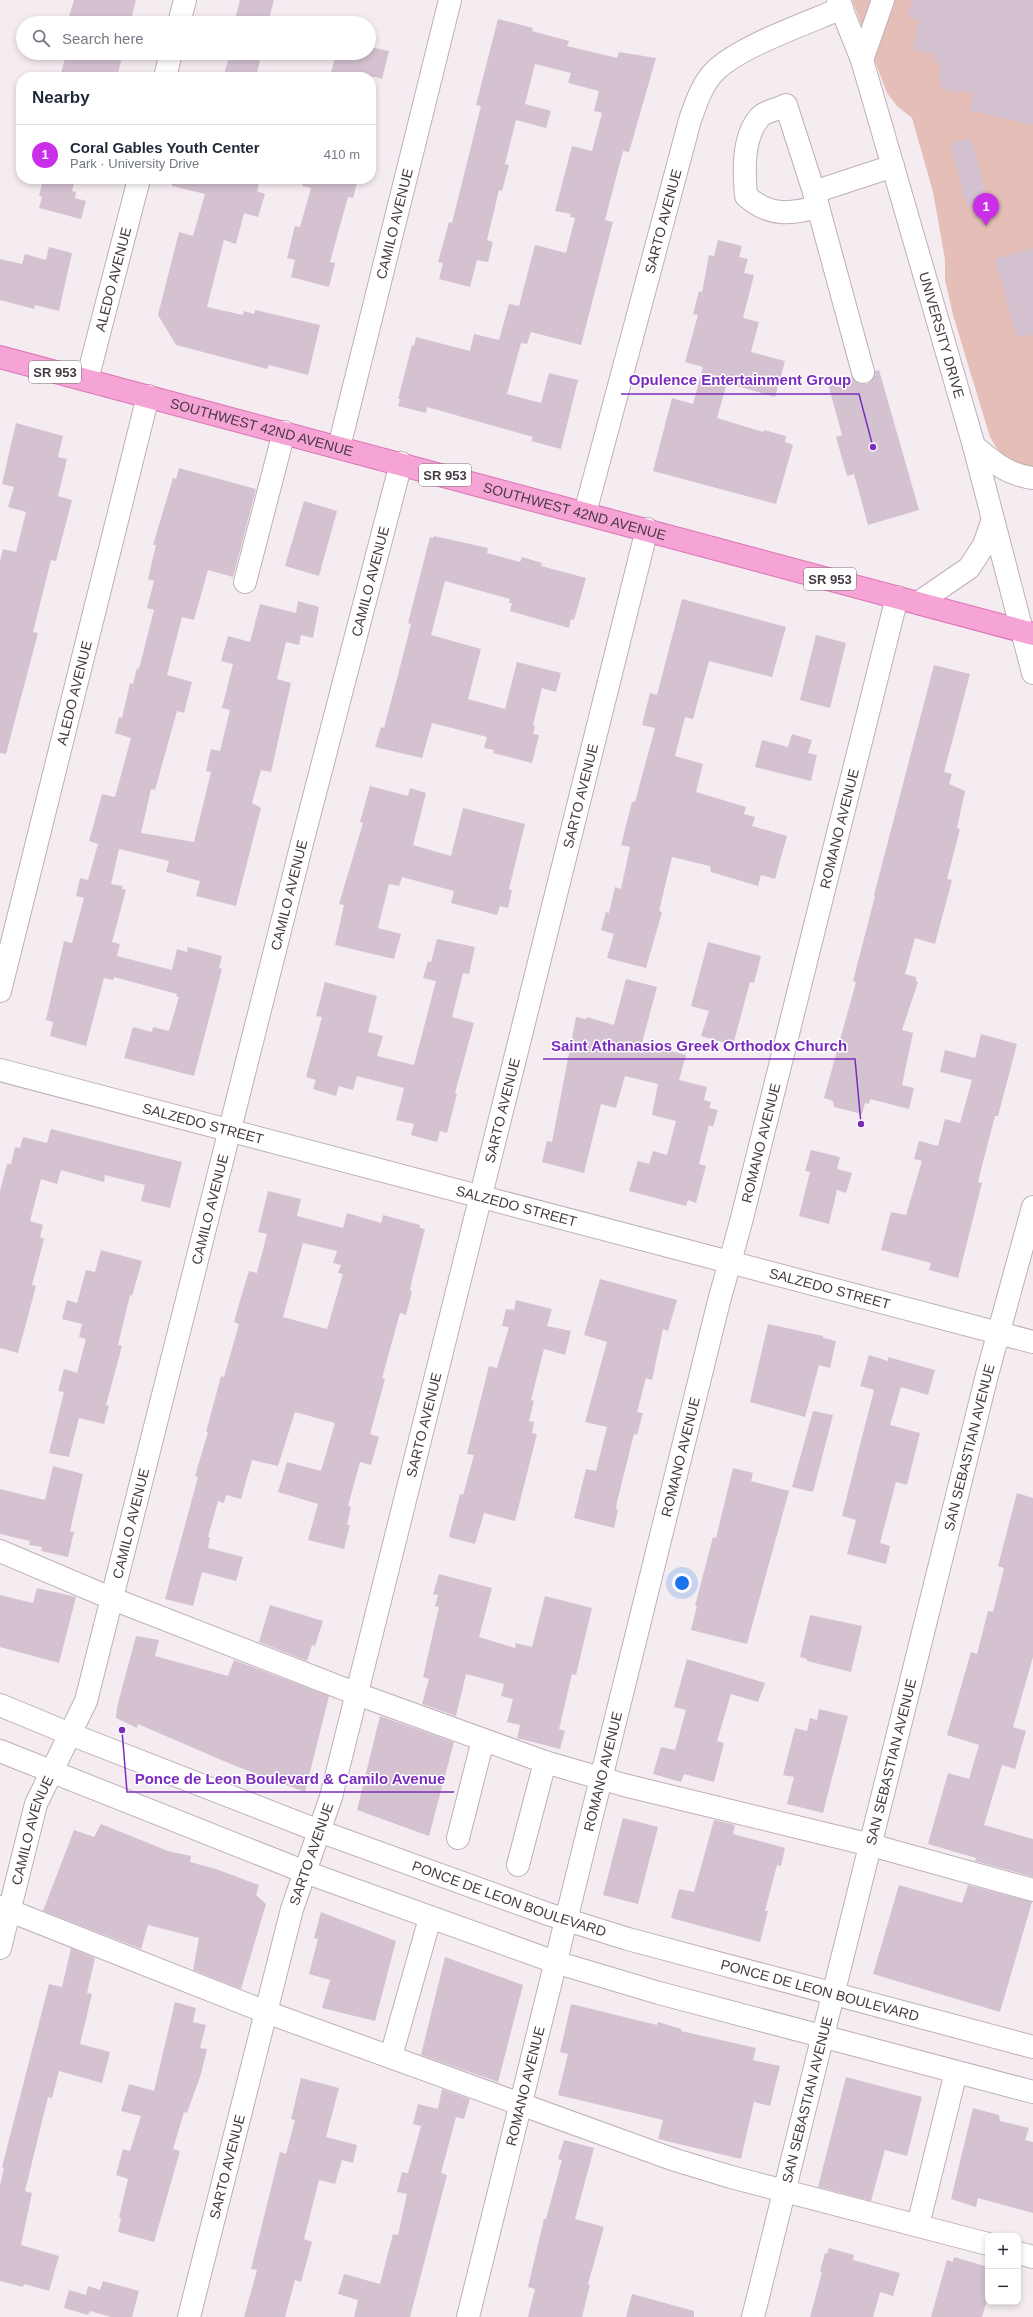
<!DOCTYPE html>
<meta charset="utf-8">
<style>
:root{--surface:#fff;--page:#f2f2f3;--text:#1f2937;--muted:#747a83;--line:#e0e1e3;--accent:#cb2ee9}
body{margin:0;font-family:Arial,sans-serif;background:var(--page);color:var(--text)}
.controls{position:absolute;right:12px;bottom:12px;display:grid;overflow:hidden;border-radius:8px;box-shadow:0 2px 6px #0003}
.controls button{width:36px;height:36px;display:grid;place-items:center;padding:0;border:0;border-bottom:1px solid var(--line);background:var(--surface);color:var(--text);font:20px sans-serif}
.you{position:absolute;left:682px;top:1583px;width:14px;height:14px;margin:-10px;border:3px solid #fff;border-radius:50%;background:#1a73e8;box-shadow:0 0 0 6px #1a73e833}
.badge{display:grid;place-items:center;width:26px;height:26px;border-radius:50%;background:var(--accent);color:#fff;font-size:13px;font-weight:700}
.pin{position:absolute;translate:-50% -33px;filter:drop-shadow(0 1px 2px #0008)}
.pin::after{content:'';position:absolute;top:21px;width:14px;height:12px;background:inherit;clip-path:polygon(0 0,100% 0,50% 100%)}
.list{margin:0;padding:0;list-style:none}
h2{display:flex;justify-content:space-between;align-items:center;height:52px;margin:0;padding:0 16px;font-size:17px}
h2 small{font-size:13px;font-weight:400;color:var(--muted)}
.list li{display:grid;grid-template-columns:26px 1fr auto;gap:12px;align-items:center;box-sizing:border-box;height:60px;padding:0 16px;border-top:1px solid var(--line)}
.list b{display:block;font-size:15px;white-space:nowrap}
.list p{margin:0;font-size:13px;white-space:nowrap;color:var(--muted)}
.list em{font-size:13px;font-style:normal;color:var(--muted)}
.icon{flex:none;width:22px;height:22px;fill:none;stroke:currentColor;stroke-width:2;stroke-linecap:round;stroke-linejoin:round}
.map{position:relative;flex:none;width:1033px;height:2317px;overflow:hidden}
.search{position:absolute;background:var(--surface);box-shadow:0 2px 6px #0003;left:16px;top:16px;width:360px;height:44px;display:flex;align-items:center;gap:10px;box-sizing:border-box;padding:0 14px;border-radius:22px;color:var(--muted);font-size:15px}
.panel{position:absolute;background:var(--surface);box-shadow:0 2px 6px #0003;left:16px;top:72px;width:360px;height:112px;border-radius:16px}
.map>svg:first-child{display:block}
.green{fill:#e5beb8}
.building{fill:#d5c2d0;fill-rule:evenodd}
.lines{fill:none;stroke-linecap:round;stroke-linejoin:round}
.minor-casing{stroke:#bfafba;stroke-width:24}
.major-casing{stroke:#db73b3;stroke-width:24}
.minor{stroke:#fff;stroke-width:22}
.major{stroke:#f6a3d5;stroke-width:22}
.labels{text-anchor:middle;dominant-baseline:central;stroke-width:3;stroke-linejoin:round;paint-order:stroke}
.shield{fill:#fff;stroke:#7f757c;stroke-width:1}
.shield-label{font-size:13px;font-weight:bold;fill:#483a44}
.street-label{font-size:14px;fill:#483a44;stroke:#fff}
.leader{fill:none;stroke:#7b2cbf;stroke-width:1.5}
.callout-dot{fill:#7b2cbf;stroke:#fff;stroke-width:1.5}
.callout-label{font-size:15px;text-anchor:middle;font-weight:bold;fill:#7b2cbf;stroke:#fff;stroke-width:3;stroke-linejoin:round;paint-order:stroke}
</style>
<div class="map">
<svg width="1033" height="2317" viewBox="0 0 1033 2317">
<rect width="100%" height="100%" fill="#f4ecf1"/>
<path class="green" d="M852,0H1033V470C1014,469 998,453 990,437L953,315L945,280V259L933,192L912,118L897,106L887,93Z"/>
<g class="building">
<polygon points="74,0 136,0 130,23 67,23"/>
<polygon points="240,0 274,0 268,23 234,23"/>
<polygon points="912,0 1033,0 1033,125 969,110 974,92 949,92 941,86 939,80 940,64 934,60 935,55 912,49 920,20 907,17"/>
<polygon points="498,19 533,28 532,31 569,41 567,46 617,58 619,52 656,58 629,152 623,151 605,220 613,222 581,345 531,332 527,344 521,343 507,394 541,403 549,373 578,380 561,449 531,441 533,437 427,407 426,413 398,406 400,399 398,399 412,345 414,346 416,337 470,351 474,334 499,340 509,304 519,306 535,245 566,253 575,218 570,217 571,214 555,211 572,146 592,151 602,113 594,111 599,91 568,83 571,73 535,64 525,104 551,111 546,128 516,120 505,164 509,165 502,191 499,190 487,240 493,242 488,262 477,260 470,287 439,279 443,263 438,262 449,222 452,223 481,106 476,105"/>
<polygon points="369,47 389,51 382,79 376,77 330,77 336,53 369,53"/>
<polygon points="59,53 123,53 117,77 60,77 65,58 58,56"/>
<polygon points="226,53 262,53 256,77 223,77 230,54"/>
<polygon points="971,138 988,200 967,206 950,144"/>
<polygon points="43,179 75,179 72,191 76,192 75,198 86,201 81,219 39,208 42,197 39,196"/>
<polygon points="172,179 260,179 257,191 265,194 258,217 244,213 236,244 224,240 207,307 243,315 244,311 254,314 255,310 320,325 308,375 269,365 267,369 176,345 158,315 179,232 193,236 205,194 172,186"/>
<polygon points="303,179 358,179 353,198 348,197 330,262 335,263 329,287 291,277 295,260 287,258 295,226 300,227 311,188 302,186"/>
<polygon points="718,240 742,246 739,257 748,259 744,273 754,275 743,318 759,322 751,352 785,361 775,397 727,383 717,418 763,432 764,430 786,436 785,442 793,445 776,504 653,471 672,398 693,404 703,367 685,362 698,315 693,314 699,291 702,292 709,255 714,256"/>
<polygon points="49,247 72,253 59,311 35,305 34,309 0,300 0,259 22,264 25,254 46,260"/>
<polygon points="1033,248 1033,335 1017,337 995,259"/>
<polygon points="879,370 919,510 868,525 854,474 847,476 836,437 842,435 828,384 852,377 859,384 867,384 872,380 875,371"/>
<polygon points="16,423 63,436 58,457 67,459 58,496 72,500 56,561 51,560 33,632 38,633 6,754 0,753 0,562 3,549 16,552 26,512 8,507 14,487 2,484"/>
<polygon points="179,468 256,489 233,577 208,570 194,620 182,617 167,675 192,682 184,713 177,711 155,790 151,789 141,833 194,842 211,772 206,771 211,749 220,751 230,710 222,708 233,664 221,661 228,636 250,642 260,604 296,613 298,601 319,607 313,638 301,635 299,645 286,642 277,679 291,683 271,772 261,770 252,803 261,808 236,906 196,896 200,881 166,872 169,861 119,849 111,884 123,886 122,889 126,890 112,942 120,944 117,956 172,970 177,949 187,952 188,947 222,956 219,968 222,969 194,1076 124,1058 133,1027 152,1032 153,1027 169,1031 179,997 176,996 177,994 114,977 113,980 104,978 86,1046 50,1036 53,1022 46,1020 64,941 72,943 84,898 76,896 80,878 88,880 98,844 89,841 102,794 115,797 131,738 115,733 119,717 122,718 130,683 133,684 137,668 139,669 154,610 147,608 154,581 148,579 156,545 153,545 173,478 176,479"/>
<polygon points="304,501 337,511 319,576 285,566"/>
<polygon points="434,536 488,548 487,553 520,562 522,557 542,563 541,566 586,578 574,620 571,619 569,628 510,611 512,603 509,603 510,599 445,581 431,635 481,649 468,699 505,709 517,662 561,673 556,692 542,688 533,725 535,726 533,734 539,735 532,763 493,753 494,750 484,748 487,737 432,723 422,758 375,747 381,727 384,728 398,675 411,624 408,623 430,537 433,538"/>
<polygon points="682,599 786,627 772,677 709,661 693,719 685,717 675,756 703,764 696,792 746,807 744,814 755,817 752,826 787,836 775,879 761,875 758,886 711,872 710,866 672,857 659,911 662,912 646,968 607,958 614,934 601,930 606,912 609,913 615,887 621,889 630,847 621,845 632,802 635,802 655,728 642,725 650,693 657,695"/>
<polygon points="816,635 846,643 830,708 800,700"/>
<polygon points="934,665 970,674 944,772 952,774 949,784 965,791 957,828 960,829 947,879 952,880 935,944 915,938 905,974 916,977 916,981 918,982 902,1030 913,1033 902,1085 914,1088 909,1109 870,1099 869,1104 865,1103 862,1114 834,1107 833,1101 824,1098 856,982 853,981 875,896 874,895"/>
<polygon points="792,734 812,740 808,753 817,755 811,781 755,767 762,740 788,747"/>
<polygon points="370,786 408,796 410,788 426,793 413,845 451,856 463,808 525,824 509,889 512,890 508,908 500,906 497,915 451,903 454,891 402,877 399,886 389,884 378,928 401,934 394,959 335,945 344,905 339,904 363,823 360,822"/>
<polygon points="437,939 475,947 469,974 463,973 452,1017 474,1023 455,1093 457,1094 447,1133 440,1131 437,1142 411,1135 414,1124 396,1120 404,1088 357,1076 353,1090 339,1086 336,1096 313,1089 316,1080 306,1077 322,1017 316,1016 325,982 377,996 368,1032 383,1036 377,1056 414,1065 436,981 423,978 428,961 431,962"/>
<polygon points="708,942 761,956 754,983 750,982 733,1045 701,1036 709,1011 691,1006"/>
<polygon points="626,979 657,987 642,1043 686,1055 679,1080 707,1087 704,1100 711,1102 709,1108 718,1110 713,1127 709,1125 699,1164 706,1166 696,1203 688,1200 686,1206 629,1191 638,1161 649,1164 653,1151 667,1155 676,1121 652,1115 658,1084 625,1076 616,1108 601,1104 584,1173 542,1162 547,1141 552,1142 576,1017 586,1019 587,1017 614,1025"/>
<polygon points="981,1034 1017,1044 998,1116 995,1116 984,1158 978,1182 982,1183 958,1278 929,1270 931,1263 881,1250 891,1212 906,1215 922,1161 914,1159 919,1141 938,1146 945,1119 960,1123 972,1080 940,1072 945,1050 975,1058"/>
<polygon points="51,1129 182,1162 170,1208 141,1201 145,1185 105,1175 104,1182 61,1170 57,1184 41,1179 30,1221 43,1225 40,1237 44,1239 32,1285 36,1286 18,1353 0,1348 0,1191 7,1164 11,1164 15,1147 20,1148 23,1137 47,1143"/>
<polygon points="811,1150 840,1157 837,1169 852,1173 846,1193 837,1190 829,1224 799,1216 810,1172 805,1171"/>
<path d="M268,1191L301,1199L297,1216L343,1228L347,1213L381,1223L383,1215L420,1225V1228L425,1229L412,1280L410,1291H412L406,1315L400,1313L382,1378L385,1379L370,1434L379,1437L371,1465L360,1462L348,1506L351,1507L347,1525H350L344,1549L308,1540L318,1504L278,1492L287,1462L321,1471L335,1423L295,1412L278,1466L252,1460L241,1499L226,1495L224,1503L218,1501L208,1537H210L208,1548L243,1557L236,1581L202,1572L193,1606L165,1599L198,1477L195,1476L208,1432H206L221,1376L224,1377L239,1324L234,1322L239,1304L249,1271L257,1273L267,1234L258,1232ZM303,1243L337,1251L333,1263L341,1265L338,1273L343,1274L327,1329L283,1317Z"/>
<polygon points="101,1250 142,1261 132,1296 130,1295 118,1345 122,1346 106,1405 109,1406 104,1424 79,1418 69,1457 49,1453 64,1392 58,1391 64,1369 77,1373 86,1339 79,1337 82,1324 62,1319 67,1300 77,1303 86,1270 95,1272"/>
<polygon points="600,1279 677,1300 668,1331 663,1329 652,1380 646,1378 637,1412 643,1413 637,1435 634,1434 617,1502 616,1509 618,1510 614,1528 574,1518 586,1469 596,1471 607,1427 585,1422 607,1342 584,1335"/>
<polygon points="516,1300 552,1309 547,1326 571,1331 565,1355 544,1349 531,1400 534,1401 529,1421 534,1422 532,1433 537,1434 515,1521 484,1513 475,1544 449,1537 460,1494 463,1495 474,1455 467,1454 489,1366 497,1368 509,1327 502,1326 506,1309 514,1310"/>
<polygon points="768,1324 823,1336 823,1338 836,1341 830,1368 819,1365 805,1417 750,1402"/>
<polygon points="869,1355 888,1361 888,1357 935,1370 928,1395 901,1387 890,1425 920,1433 907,1485 896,1482 880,1543 890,1546 886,1564 847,1554 856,1520 842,1516 874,1390 860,1386"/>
<polygon points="813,1411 833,1415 813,1492 792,1487"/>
<polygon points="53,1466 83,1474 70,1531 74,1532 68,1557 41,1551 42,1547 29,1545 30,1541 0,1534 0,1489 45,1500"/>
<polygon points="733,1468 753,1473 751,1481 789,1491 747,1644 691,1630 697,1606 695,1606 713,1537 716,1538"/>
<polygon points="1017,1493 1033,1498 1033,1657 1013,1727 1026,1731 1015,1769 1002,1765 984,1825 1033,1839 1033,1877 975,1861 976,1858 928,1844 948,1773 969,1779 979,1745 947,1735 971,1652 977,1654 988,1611 993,1612 1004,1568 998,1566"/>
<polygon points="439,1574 492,1588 479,1637 515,1648 516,1643 532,1647 545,1596 592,1608 576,1675 572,1674 559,1729 565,1731 560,1749 517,1738 520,1725 507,1722 513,1699 501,1696 504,1684 466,1674 456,1716 422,1704 429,1679 423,1677 439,1607 435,1606 438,1595 433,1594"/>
<polygon points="37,1588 76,1597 59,1663 0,1647 0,1595 33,1603"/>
<polygon points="270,1605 323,1621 315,1646 312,1645 307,1661 259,1642"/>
<polygon points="810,1615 862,1626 851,1672 807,1661 807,1659 800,1657"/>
<polygon points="136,1636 159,1640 155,1656 228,1676 234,1660 329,1696 305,1792 233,1765 138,1724 137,1728 116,1718 117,1707"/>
<polygon points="687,1659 765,1683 758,1702 731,1694 717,1741 724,1743 714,1782 684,1774 681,1782 653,1774 661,1747 675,1750 686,1710 674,1707"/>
<polygon points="819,1709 848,1716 823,1813 787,1804 794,1777 783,1775 795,1728 807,1731 810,1718 817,1720"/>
<polygon points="380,1716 454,1742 429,1836 357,1810"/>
<polygon points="623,1818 658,1827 638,1904 603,1895"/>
<polygon points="714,1820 735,1825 733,1834 785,1848 781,1866 777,1865 765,1911 768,1911 760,1942 671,1918 679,1889 694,1892"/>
<polygon points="101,1824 168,1851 191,1856 190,1862 216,1869 259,1885 256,1895 266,1904 241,1989 193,1970 199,1938 148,1925 141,1949 43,1911 74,1830 94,1837"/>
<polygon points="899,1885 962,1903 968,1885 1032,1902 1000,2012 873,1974"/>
<polygon points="321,1912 396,1941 375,2021 322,2008 330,1980 309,1974 318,1939 314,1938"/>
<polygon points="71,1948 95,1958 87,1993 92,1994 80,2044 110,2052 102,2083 59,2071 52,2098 48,2097 25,2191 32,2193 21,2245 59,2256 49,2291 24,2284 23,2287 0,2281 0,2186 4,2168 2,2167 49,1984 62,1987"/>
<polygon points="445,1957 523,1985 498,2082 421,2055"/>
<polygon points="175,2002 196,2008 193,2022 206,2025 200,2048 207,2049 201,2074 187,2113 184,2112 173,2149 180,2151 154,2242 118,2232 121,2218 119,2217 128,2179 116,2175 123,2149 130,2151 141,2116 121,2111 129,2084 154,2091"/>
<polygon points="571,2004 657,2025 658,2022 681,2029 681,2031 756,2048 753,2060 780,2066 770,2106 754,2102 741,2159 658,2139 663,2120 558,2095 568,2054 560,2052"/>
<polygon points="846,2077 922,2097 907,2156 885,2150 871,2201 818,2187"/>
<polygon points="301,2078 339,2088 326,2137 357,2145 353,2163 342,2160 335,2184 319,2180 304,2239 312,2242 301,2282 295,2280 285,2317 244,2317 257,2270 251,2269 280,2152 286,2154 295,2120 291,2119"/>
<polygon points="442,2089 470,2099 464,2119 456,2117 441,2173 447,2175 410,2317 354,2317 358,2300 338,2294 344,2274 380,2284 393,2234 398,2235 407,2194 397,2192 402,2172 408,2173 421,2126 413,2124 418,2104 438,2109"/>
<polygon points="973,2108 999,2115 1000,2121 1029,2128 1025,2140 1033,2142 1033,2213 978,2198 976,2207 951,2199"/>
<polygon points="564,2140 594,2148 575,2219 604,2227 588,2284 590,2285 582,2317 528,2317 535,2289 528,2287 544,2219 546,2219 562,2160 558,2159"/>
<polygon points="829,2248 854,2255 853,2260 900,2273 893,2296 880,2292 873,2317 810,2317 821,2276 822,2272 820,2271 825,2253 827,2254"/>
<polygon points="954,2257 988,2267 988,2297 982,2317 931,2317 947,2260 953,2262"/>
<polygon points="103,2281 139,2291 132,2317 111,2317 90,2311 88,2315 64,2308 69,2290 86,2295 88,2286 100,2290"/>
<polygon points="632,2294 694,2311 694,2317 626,2317"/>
</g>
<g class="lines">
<defs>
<g id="minor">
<path id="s1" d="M838,0L862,60L974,446L1033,673"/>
<polyline points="179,23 185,0"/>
<polyline points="862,60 883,0"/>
<polyline points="165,77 171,53"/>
<path d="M814,192L786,105C779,109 763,112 759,118C742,139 744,172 746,196C770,217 790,214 818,207"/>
<polyline points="863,372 814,192 893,166"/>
<path id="s2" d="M87,380L139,179"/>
<path d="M974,446C993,462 1008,475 1033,478"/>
<path id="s3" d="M339,447L450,0"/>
<path id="s4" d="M585,513L690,120C696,103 702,84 715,71C740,46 808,23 842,8"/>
<polyline points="245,582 284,432"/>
<polyline points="918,603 969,568 984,545 993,519"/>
<path id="s5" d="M0,991L148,396"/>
<path id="s6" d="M0,1070L1033,1342"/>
<polyline points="0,1551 113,1599 357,1694 545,1762 624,1785 871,1845 1033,1890"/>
<path id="s7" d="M0,1705L70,1734L319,1831L548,1914L628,1939L1033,2047"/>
<polyline points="0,1751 305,1872 555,1962 659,1993 1033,2092"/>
<polyline points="458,1838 483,1740"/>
<polyline points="518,1865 545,1762"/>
<polyline points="0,1907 266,2012 672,2159 731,2177 988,2244"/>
<path id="s8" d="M0,1948L36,1804L86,1701L302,843L401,463"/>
<polyline points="391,2056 430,1918"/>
<polyline points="918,2225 956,2072"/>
<polyline points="1018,2253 1033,2257"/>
<path id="s9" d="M189,2317L292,1909L331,1797L647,529"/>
<path id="s10" d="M468,2317L719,1301L741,1222L897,597"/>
<path id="s11" d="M753,2317L987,1375L1033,1207"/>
</g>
<g id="major">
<path id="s12" d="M0,357L1033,634"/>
</g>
</defs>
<use href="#minor" class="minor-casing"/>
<use href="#major" class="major-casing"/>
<use href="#minor" class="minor"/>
<use href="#major" class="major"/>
</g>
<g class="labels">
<g class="shield">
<rect x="29" y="361" width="52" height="22" rx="3"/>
<rect x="419" y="464" width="52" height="22" rx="3"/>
<rect x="804" y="568" width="52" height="22" rx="3"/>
</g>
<g class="shield-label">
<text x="55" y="372">SR 953</text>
<text x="445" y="475">SR 953</text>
<text x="830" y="579">SR 953</text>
</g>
<g class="street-label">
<text stroke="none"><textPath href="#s4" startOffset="302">SARTO AVENUE</textPath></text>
<text stroke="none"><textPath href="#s3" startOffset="230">CAMILO AVENUE</textPath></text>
<text stroke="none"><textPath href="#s2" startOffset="104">ALEDO AVENUE</textPath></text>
<text stroke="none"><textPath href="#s1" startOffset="351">UNIVERSITY DRIVE</textPath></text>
<text stroke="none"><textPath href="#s12" startOffset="271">SOUTHWEST 42ND AVENUE</textPath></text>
<text stroke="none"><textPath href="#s12" startOffset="595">SOUTHWEST 42ND AVENUE</textPath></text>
<text stroke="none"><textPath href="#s8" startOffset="1418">CAMILO AVENUE</textPath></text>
<text stroke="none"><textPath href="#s5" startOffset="307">ALEDO AVENUE</textPath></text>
<text stroke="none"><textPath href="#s9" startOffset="1571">SARTO AVENUE</textPath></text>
<text stroke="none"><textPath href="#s10" startOffset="1534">ROMANO AVENUE</textPath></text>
<text stroke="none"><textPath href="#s8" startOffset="1094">CAMILO AVENUE</textPath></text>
<text stroke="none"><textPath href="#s9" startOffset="1247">SARTO AVENUE</textPath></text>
<text stroke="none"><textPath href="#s6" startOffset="210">SALZEDO STREET</textPath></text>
<text stroke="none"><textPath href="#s10" startOffset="1210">ROMANO AVENUE</textPath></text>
<text stroke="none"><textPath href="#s6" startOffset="534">SALZEDO STREET</textPath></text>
<text stroke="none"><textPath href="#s8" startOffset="770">CAMILO AVENUE</textPath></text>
<text stroke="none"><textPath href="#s6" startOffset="858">SALZEDO STREET</textPath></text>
<text stroke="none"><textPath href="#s9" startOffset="923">SARTO AVENUE</textPath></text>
<text stroke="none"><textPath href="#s11" startOffset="896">SAN SEBASTIAN AVENUE</textPath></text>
<text stroke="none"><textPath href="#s10" startOffset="886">ROMANO AVENUE</textPath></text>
<text stroke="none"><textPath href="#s8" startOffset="446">CAMILO AVENUE</textPath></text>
<text stroke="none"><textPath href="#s11" startOffset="572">SAN SEBASTIAN AVENUE</textPath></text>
<text stroke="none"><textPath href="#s10" startOffset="562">ROMANO AVENUE</textPath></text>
<text stroke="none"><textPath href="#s8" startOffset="122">CAMILO AVENUE</textPath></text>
<text stroke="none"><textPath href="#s9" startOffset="479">SARTO AVENUE</textPath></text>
<text stroke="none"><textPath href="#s7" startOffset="545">PONCE DE LEON BOULEVARD</textPath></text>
<text stroke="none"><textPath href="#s7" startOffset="869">PONCE DE LEON BOULEVARD</textPath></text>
<text stroke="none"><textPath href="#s10" startOffset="238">ROMANO AVENUE</textPath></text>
<text stroke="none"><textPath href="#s11" startOffset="224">SAN SEBASTIAN AVENUE</textPath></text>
<text stroke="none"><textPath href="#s9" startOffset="155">SARTO AVENUE</textPath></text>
</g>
</g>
<path class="leader" d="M873 447L859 394H621M861 1124L855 1059H543M122 1730L127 1792H454"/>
<g class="callout-dot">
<circle cx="873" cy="447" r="4"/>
<circle cx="861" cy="1124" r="4"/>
<circle cx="122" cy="1730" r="4"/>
</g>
<g class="callout-label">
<text x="740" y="385">Opulence Entertainment Group</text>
<text x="699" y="1051">Saint Athanasios Greek Orthodox Church</text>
<text x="290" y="1784">Ponce de Leon Boulevard &amp; Camilo Avenue</text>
</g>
</svg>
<div class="controls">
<button>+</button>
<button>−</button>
</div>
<div class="you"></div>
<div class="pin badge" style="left:986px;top:226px">1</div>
<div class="search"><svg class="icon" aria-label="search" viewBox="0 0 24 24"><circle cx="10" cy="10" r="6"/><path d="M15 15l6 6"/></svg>Search here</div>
<section class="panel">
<h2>Nearby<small></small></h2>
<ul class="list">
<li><span class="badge">1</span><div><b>Coral Gables Youth Center</b><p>Park · University Drive</p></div><em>410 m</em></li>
</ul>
</section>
</div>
